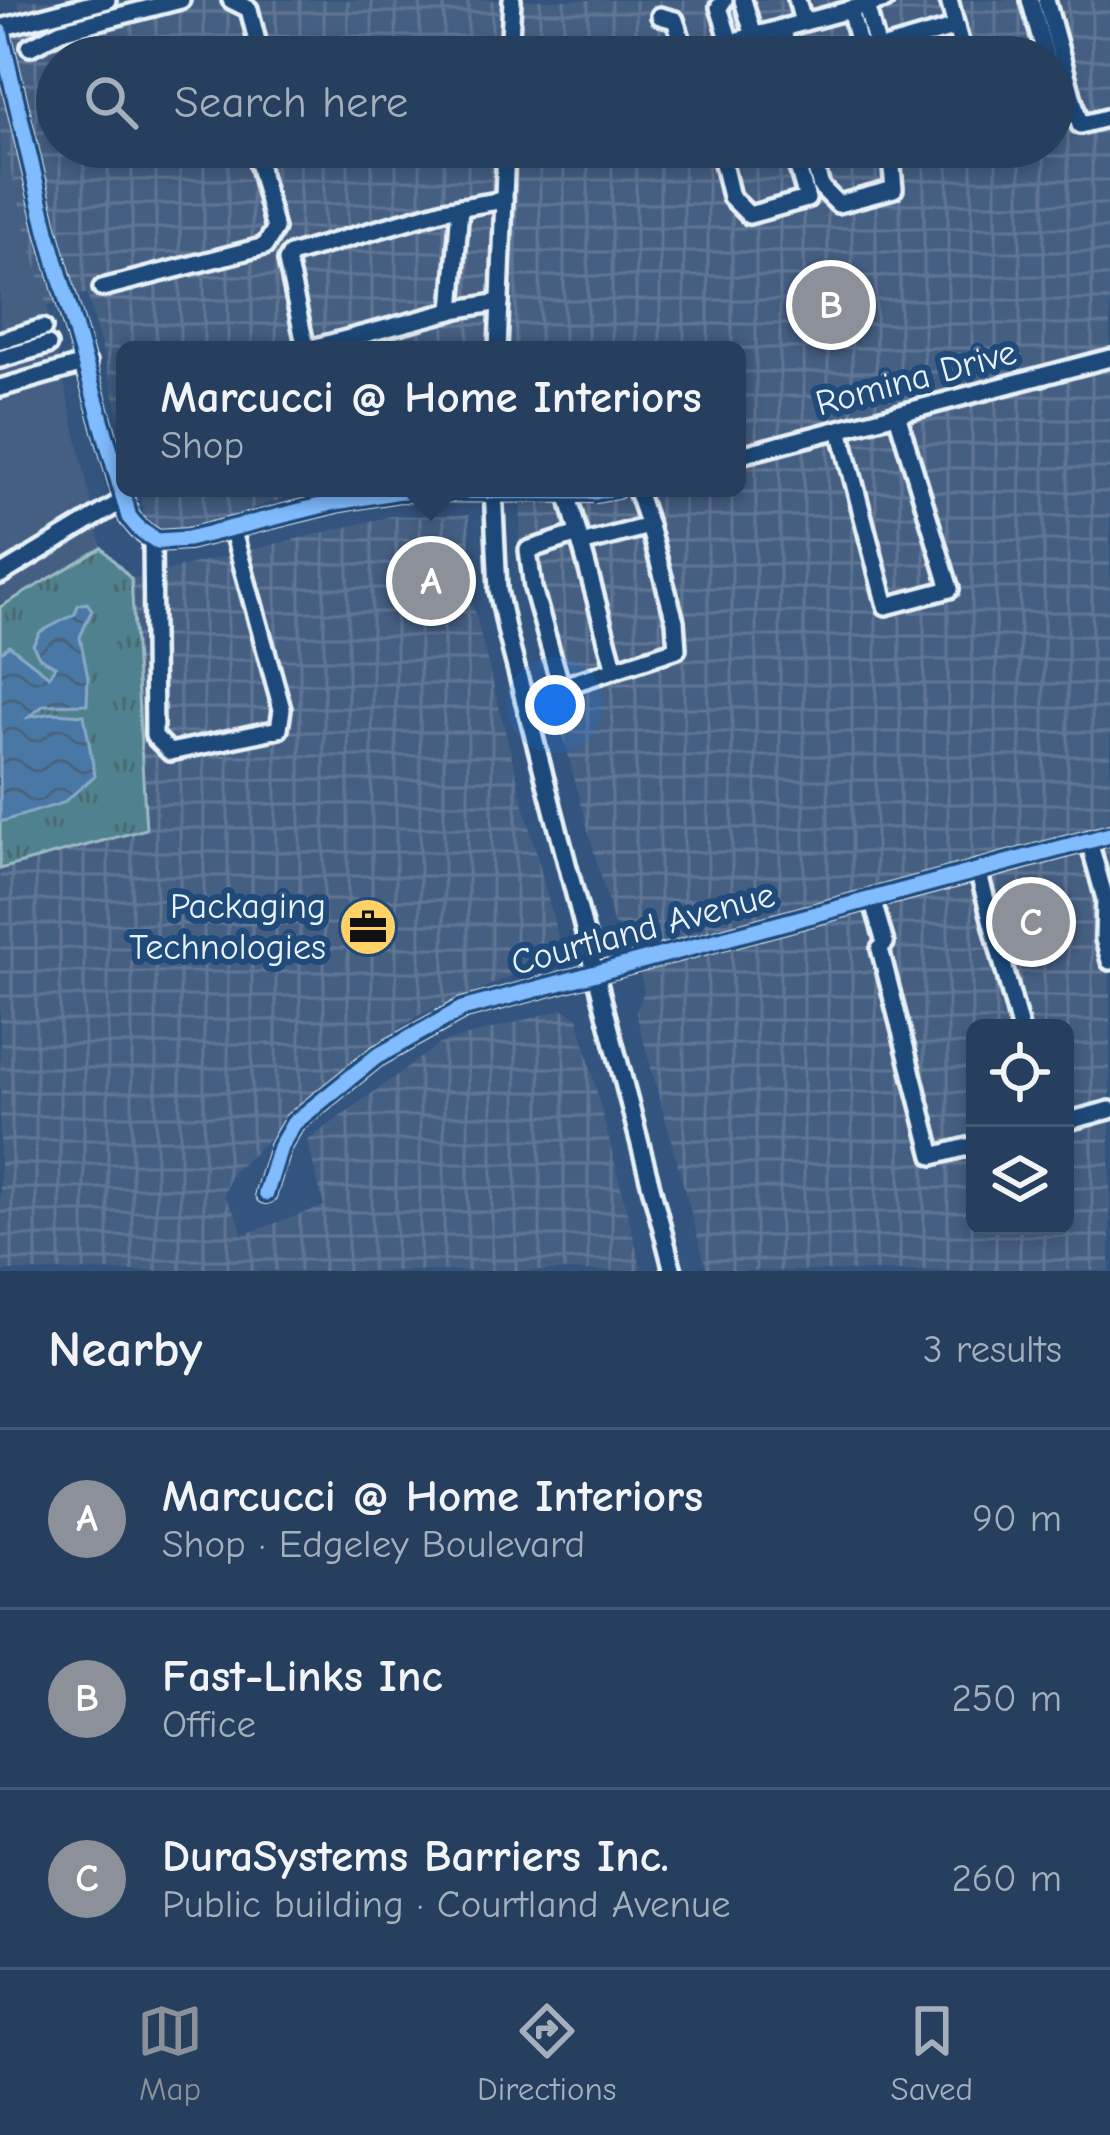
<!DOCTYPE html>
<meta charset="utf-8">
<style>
:root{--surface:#263f5e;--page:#324a67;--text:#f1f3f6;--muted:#a4afbc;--line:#425873;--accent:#8c9099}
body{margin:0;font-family:"Comic Neue",sans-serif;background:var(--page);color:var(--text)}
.controls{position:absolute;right:36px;bottom:36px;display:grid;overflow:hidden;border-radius:18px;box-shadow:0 6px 18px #0003}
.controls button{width:108px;height:108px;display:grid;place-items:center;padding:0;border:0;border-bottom:3px solid var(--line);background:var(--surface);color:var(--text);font:60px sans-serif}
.you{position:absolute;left:555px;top:705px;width:42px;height:42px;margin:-30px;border:9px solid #fff;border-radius:50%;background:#1a73e8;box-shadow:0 0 0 18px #1a73e833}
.badge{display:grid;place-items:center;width:78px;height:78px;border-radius:50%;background:var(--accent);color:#fff;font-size:39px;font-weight:700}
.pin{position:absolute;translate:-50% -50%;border:6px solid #fff;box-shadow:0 3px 12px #0006}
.popup{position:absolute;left:116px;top:341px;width:630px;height:156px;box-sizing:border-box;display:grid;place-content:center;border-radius:18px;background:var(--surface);filter:drop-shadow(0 3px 9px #0005);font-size:39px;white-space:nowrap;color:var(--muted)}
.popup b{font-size:45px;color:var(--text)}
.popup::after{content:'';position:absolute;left:50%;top:100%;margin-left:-24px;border:24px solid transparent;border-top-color:var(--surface)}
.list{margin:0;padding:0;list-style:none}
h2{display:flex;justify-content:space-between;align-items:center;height:156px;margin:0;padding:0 48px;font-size:51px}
h2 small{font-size:39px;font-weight:400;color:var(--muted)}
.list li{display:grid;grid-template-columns:78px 1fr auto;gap:36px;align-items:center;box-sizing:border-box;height:180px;padding:0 48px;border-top:3px solid var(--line)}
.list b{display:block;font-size:45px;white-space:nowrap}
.list p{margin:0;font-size:39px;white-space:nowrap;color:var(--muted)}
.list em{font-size:39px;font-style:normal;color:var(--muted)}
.icon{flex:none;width:66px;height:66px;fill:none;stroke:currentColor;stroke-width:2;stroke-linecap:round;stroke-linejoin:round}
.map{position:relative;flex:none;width:1110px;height:1271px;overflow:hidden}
.search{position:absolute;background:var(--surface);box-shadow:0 6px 18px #0003;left:36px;right:36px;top:36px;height:132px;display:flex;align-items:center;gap:30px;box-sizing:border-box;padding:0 42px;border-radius:66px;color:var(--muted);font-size:45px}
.sheet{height:696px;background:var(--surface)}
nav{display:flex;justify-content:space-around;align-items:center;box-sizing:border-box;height:168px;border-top:3px solid var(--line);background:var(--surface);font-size:33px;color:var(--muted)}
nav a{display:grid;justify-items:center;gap:6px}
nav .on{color:var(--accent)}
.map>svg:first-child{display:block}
.built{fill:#445e83}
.industrial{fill:url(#industrial-grid);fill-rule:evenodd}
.grass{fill:url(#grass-tufts);stroke:#9cbac3;stroke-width:3}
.water{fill:url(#water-waves);stroke:#89a8c7;stroke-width:3}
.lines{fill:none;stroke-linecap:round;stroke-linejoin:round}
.minor-casing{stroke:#e8f1f8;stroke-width:24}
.minor{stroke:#1f4a7a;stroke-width:15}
.cycleway-casing{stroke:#1f4a7a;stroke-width:22}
.cycleway{stroke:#80bcff;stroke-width:15}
.labels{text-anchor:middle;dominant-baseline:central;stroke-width:12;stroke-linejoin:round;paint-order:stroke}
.street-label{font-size:36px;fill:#e8f1f8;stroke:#1f4a7a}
.poi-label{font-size:36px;fill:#e8f1f8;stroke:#1f4a7a;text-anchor:end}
</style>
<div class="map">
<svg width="1110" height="1271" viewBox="0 0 1110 1271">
<defs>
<pattern id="industrial-grid" width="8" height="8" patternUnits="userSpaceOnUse" patternTransform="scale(3)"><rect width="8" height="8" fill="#445e83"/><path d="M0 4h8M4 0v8" fill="none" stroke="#5f7695"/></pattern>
<pattern id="grass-tufts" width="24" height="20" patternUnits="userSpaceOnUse" patternTransform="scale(3)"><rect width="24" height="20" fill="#50828e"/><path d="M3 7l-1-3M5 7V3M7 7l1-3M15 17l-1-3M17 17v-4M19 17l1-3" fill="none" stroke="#4c686f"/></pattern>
<pattern id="water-waves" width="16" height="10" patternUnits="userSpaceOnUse" patternTransform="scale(3)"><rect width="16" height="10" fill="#4a78a6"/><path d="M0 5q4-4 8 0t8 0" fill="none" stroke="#48627d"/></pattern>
</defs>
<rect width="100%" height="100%" fill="#33547e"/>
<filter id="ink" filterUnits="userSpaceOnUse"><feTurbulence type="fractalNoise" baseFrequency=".00833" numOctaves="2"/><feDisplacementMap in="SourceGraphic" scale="24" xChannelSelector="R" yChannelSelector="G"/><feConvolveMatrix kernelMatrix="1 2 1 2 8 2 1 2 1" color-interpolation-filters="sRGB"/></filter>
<g filter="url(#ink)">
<polygon class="built" points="0,132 47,307 102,548 0,607"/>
<g class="industrial">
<path d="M18,0H1110V1271H707L636,1013L644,991L631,933L614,926L518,569L522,488H737V350H125V438L87,293L47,307L0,132V39L23,31ZM57,57H1053V147H57ZM975,1028H1065V1226H975Z"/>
<polygon points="138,488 318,488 182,531 148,526"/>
<polygon points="469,515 472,601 559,942 548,961 421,1014 361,1055 231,1174 224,1195 239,1221 242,1235 324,1206 307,1141 439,1044 563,1009 578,1017 642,1271 0,1271 0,869 146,828 131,579 391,516"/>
</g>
<polygon class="grass" points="102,548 131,579 146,829 0,869 0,607"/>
<polygon class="water" points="87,603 92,610 80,637 88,677 87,704 44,705 29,717 54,713 84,715 95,776 63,803 0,822 0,653 9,645 49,676 55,666 39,657 33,645 40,632 75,614 78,605"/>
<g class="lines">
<defs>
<g id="minor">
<polyline points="231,0 249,9 261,57"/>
<polyline points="724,0 719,7 730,42"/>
<polyline points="743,0 754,36"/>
<polyline points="797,0 803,22"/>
<polyline points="1030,0 1046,57"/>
<polyline points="1046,0 1080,125 1110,117"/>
<polyline points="866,5 878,50 956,27 949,0"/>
<polyline points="850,9 862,57"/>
<polyline points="660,16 675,20 686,53"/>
<polyline points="956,27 964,57"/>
<polyline points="0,28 107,0"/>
<polyline points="782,28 790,57"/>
<polyline points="0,32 47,231 129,517 140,530 157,541 188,539 336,502 400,491 596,492 616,488"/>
<polyline points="761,34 768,57"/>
<polyline points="30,47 61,31 181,0"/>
<polyline points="509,54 543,57"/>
<polyline points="509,57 512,0"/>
<polyline points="663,57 695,52 885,0"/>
<polyline points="1053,83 1061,112 1053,123"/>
<polyline points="719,147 731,197 749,215 807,199 792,147"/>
<polyline points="810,147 821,187 838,204 894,189 890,147"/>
<polyline points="913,147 915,150 930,147"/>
<polyline points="102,288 265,246 275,229 254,147"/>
<polyline points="500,302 459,309 312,348 305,344 287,261 290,255 444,210 504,200"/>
<polyline points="452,311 460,207"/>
<polyline points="0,341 43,328"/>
<polyline points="498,350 506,147"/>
<polyline points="0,359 48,345"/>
<polyline points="0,388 87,363"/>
<polyline points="840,429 886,606 950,589 897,414"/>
<polyline points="737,456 1110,358"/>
<polyline points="493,488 498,590 507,633 673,1271"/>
<polyline points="567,492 615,670"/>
<polyline points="152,538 154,736 170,752 279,729 282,709 232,528"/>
<polyline points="581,544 649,526 636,488"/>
<polyline points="0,575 124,500"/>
<polyline points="561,687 533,588 528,550 578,534"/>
<polyline points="524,699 677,649 675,621 649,526"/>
<polyline points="1089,841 1105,899 1104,939 1110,961"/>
<polyline points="978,870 1020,1028"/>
<polyline points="872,899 885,943"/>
<polyline points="880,949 933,1156 975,1145"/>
<polyline points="1065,1122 1110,1110"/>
<polyline points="266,1193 280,1147 294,1123 376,1057 462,1009 1110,835"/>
</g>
</defs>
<use href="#minor" class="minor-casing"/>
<use href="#minor" class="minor"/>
<defs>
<g id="cycleway">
<polyline points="0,32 47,231 129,517 140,530 157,541 188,539 336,502 400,491 596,492 616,488"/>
<polyline points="266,1193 280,1147 294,1123 376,1057 462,1009 1110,835"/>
</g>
</defs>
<use href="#cycleway" class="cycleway-casing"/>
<use href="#cycleway" class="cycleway"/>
</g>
</g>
<defs>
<symbol id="office-disc" viewBox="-11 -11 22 22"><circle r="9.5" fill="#ffd166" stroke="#1f4a7a"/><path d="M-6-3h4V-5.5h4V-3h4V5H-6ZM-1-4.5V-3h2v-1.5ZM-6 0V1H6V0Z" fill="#111"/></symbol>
</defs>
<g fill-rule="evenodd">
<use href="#office-disc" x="335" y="894" width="66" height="66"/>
</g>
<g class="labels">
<g class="street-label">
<text transform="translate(916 378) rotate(-15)">Romina Drive</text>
<text transform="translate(643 929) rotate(-15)">Courtland Avenue</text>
</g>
<g class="poi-label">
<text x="326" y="906">Packaging<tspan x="326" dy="41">Technologies</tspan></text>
</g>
</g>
</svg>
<div class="controls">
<button><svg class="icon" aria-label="locate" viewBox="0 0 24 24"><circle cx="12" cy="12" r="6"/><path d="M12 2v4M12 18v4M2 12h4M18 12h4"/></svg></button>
<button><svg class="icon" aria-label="layers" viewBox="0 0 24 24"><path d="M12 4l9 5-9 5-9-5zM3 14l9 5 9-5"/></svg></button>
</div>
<div class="you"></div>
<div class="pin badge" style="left:431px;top:581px">A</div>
<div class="popup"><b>Marcucci @ Home Interiors</b>Shop</div>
<div class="pin badge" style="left:831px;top:305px">B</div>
<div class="pin badge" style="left:1031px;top:922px">C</div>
<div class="search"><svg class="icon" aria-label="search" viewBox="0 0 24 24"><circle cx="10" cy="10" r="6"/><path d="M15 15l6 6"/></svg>Search here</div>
</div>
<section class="sheet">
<h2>Nearby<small>3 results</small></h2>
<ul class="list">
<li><span class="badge">A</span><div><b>Marcucci @ Home Interiors</b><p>Shop · Edgeley Boulevard</p></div><em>90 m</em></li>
<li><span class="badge">B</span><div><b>Fast-Links Inc</b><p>Office</p></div><em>250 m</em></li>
<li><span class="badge">C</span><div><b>DuraSystems Barriers Inc.</b><p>Public building · Courtland Avenue</p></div><em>260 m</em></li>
</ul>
</section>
<nav>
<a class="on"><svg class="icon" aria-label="map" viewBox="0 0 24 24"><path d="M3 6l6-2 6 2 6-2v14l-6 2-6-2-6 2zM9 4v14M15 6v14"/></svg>Map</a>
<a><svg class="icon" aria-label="directions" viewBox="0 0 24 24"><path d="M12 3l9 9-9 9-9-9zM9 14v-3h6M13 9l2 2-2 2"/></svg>Directions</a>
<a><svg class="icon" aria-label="saved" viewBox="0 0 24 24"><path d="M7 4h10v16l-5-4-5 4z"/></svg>Saved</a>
</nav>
